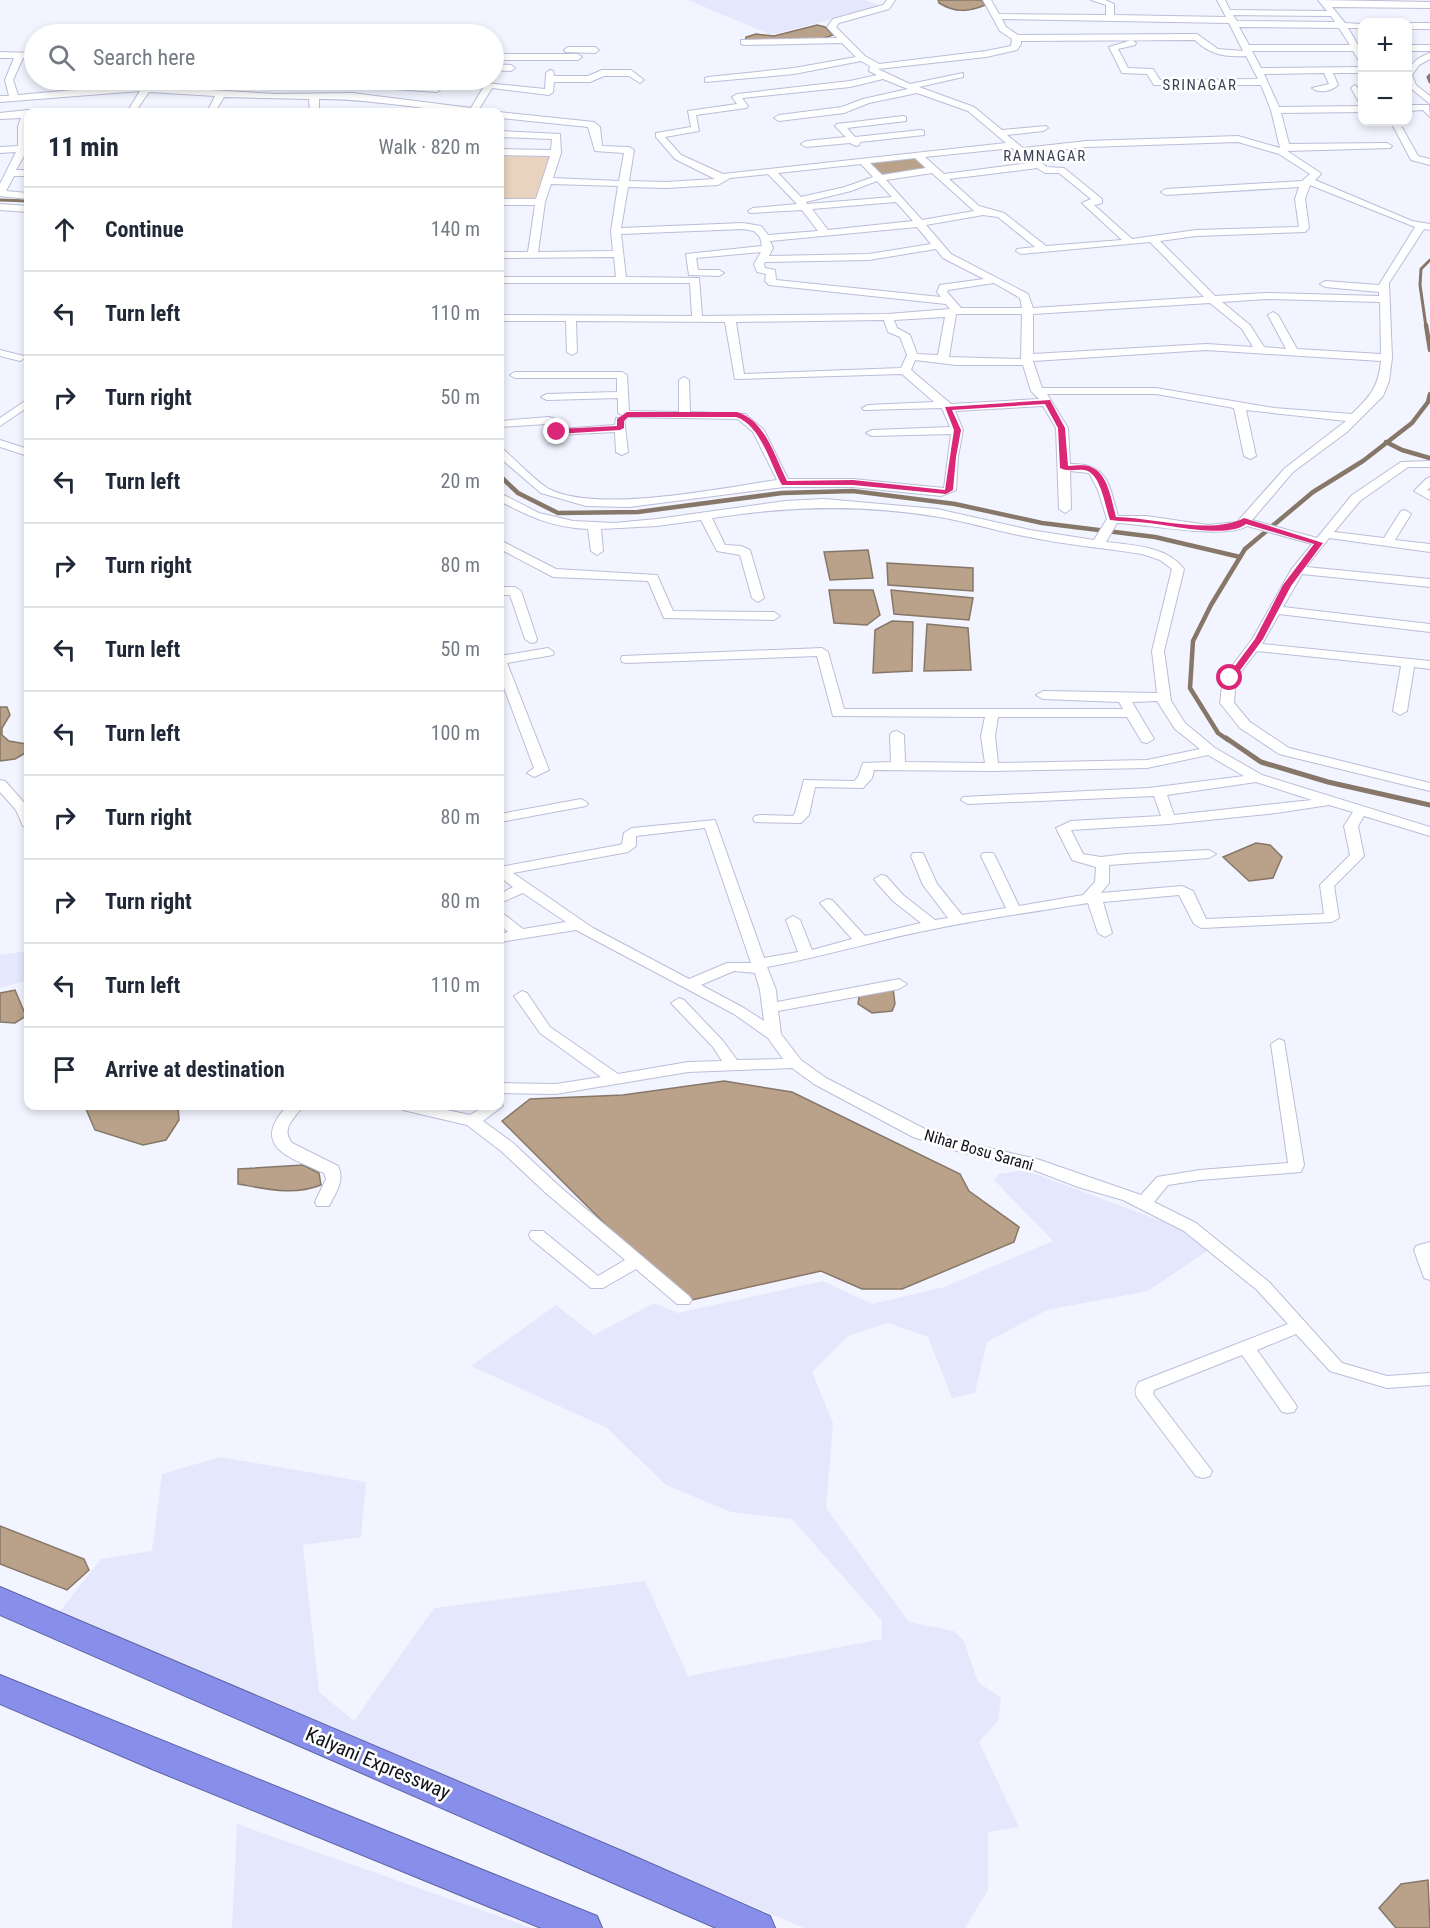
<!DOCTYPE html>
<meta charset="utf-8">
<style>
:root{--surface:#fff;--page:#f6f6f7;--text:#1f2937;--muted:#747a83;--line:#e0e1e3}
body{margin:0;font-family:"Roboto Condensed",sans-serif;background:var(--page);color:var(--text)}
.controls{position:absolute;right:18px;top:18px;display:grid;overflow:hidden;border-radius:12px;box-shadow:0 3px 9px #0003}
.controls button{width:54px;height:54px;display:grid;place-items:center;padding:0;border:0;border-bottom:2px solid var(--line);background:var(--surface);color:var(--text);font:30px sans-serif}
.stop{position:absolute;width:18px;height:18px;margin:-14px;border:4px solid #db2777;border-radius:50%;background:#fff}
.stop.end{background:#db2777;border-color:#fff;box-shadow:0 2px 6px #0008}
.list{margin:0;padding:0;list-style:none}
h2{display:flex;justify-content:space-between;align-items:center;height:78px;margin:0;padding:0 24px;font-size:26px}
h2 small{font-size:20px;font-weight:400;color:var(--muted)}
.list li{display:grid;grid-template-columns:39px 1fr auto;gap:18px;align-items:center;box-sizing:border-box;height:84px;padding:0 24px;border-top:2px solid var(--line)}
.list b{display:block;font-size:22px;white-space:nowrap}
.list em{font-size:20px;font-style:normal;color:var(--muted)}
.icon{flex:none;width:33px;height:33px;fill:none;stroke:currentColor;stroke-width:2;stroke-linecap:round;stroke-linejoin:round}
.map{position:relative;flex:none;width:1430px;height:1928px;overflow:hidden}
.search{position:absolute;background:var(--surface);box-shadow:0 3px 9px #0003;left:24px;top:24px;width:480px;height:66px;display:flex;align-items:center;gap:15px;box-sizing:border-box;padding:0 21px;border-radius:33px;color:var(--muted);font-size:22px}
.panel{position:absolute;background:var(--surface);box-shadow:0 3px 9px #0003;left:24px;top:108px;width:480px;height:1002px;border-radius:12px}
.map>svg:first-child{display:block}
.built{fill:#e5e8fd}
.green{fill:#e8d4be}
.water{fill:#b9a289;stroke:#877768;stroke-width:1.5}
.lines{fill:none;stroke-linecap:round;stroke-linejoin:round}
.stream-far2{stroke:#877768;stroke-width:3}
.stream-far1{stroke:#877768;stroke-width:4.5}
.stream{stroke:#877768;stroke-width:5}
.street-casing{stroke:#babed8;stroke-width:2}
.highway-casing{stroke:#5e64a3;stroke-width:2}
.street{fill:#fff;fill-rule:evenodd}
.highway{fill:#888feb;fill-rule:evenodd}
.route{fill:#db2777}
.labels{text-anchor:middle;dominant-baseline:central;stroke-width:5;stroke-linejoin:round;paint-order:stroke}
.far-neighbourhood-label{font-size:15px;letter-spacing:1.5px;fill:#3e4156;stroke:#fff}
.street-label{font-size:16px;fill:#11131c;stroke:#fff}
.near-street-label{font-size:20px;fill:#11131c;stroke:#fff}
</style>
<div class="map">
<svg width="1430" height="1928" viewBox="0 0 1430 1928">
<rect width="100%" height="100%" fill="#f2f4ff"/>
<g class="built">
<polygon points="688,0 865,0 882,6 771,35"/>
<polygon points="28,951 28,980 0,988 0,955"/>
<polygon points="1025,1170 1188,1231 1210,1249 1148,1291 1047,1310 987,1342 975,1393 952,1398 928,1337 888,1323 848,1336 812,1372 833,1423 826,1508 909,1622 954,1631 964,1641 978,1682 1001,1698 998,1721 979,1742 1019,1827 988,1832 988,1890 965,1928 804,1928 695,1882 377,1761 49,1625 101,1559 152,1551 162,1474 220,1457 366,1482 361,1537 303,1545 319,1692 354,1721 434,1608 645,1581 688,1676 882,1639 882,1621 792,1519 731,1512 666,1485 607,1428 471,1366 556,1305 594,1335 654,1303 678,1313 823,1281 872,1304 944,1287 1053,1241 994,1180 999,1174"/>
<polygon points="237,1824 532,1928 232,1928"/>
</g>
<polygon class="green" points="500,153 553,155 537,200 500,200"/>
<g class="water">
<path d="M938,0H982L985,5C969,12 955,13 939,3Z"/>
<polygon points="817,25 825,27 833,35 821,39 745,41 746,37 756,34 774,36"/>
<polygon points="914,156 931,169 882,176 868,161"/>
<polygon points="868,550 873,578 830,580 824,552"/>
<polygon points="887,563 973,568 973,591 888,585"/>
<polygon points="829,590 873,590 880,615 867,625 834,623"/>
<polygon points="891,590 973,598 969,620 894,614"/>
<polygon points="892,621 913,622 912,671 873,673 875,630"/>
<polygon points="927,624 968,628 971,670 924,671"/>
<polygon points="0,707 7,707 10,715 2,728 2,735 9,741 26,744 27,752 15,759 0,761"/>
<polygon points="1256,843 1270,845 1282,857 1273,878 1249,881 1223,857"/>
<polygon points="893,988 895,1004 892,1011 872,1013 858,1004 860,990"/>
<polygon points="15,990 26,1016 15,1023 0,1022 0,993"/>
<polygon points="724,1081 792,1092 960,1174 969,1191 1019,1227 1014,1242 902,1289 862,1289 821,1271 692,1300 621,1240 502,1121 530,1099 623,1095"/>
<polygon points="92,1106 178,1106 179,1120 166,1140 143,1145 95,1130 86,1109"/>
<path d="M303,1165L319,1173L321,1185C293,1196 267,1189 238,1184V1169Z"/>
<polygon points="0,1526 84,1559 89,1570 67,1590 0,1564"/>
<polygon points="1428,1880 1430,1928 1396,1928 1379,1908 1401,1884"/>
</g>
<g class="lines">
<g class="stream-far2">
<polyline points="1430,75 1428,77 1430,82"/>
<polyline points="0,200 28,201"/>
<polyline points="1426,327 1420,285 1421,269 1430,260"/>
</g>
<g class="stream-far1">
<polyline points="1426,325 1430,350"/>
<polyline points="1386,442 1402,450 1430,458"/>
<polyline points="500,476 518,493 558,513 638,512 782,493 853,491 955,504 1042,523 1155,537 1240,557"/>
<polyline points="1228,740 1218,733 1190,688 1193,641 1211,605 1245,549 1313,492 1363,461 1412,423 1428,402 1430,394"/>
</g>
<polyline class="stream" points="1226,738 1261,762 1328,782 1430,805"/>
<defs>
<g id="street">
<path d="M887,0H895L889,9L839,23L836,27L865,56L879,64L986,51L1011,46L1012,39L1000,31L983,0H991L999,14L1106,15V5L1091,0H1105L1114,4V15L1226,17L1217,0H1225L1230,10L1327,11L1318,0L1430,2V8L1332,7L1345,23L1362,24V28H1348L1358,45L1362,46V62L1359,61L1353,51H1252L1261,68L1362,67V73H1333L1338,85C1332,91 1319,94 1312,88L1329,84L1324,73L1264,74L1279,107L1362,106V112L1281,113L1289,144L1387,143L1392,146L1390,148L1287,151L1319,172L1321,174L1315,180L1412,221L1430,224V230L1424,229L1389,283L1392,358L1389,381L1383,396L1347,432L1293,472L1252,520L1317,538L1352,495L1401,462L1430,461V467H1408L1360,501L1334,532L1384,538L1401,511L1405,510L1411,514L1395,540L1430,544V552L1329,538L1306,567L1430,579V587L1302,574L1283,607L1430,624V632L1279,614L1262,644L1430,661V669L1414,667L1407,711L1400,715L1393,711L1401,666L1257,651L1236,678L1234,703L1250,722L1289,748L1430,783V791L1279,754L1240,728L1220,703L1223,678L1253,638L1291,570L1312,544L1247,526C1225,540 1146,524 1117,523L1106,542C1132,545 1167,546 1184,569L1164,651L1171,701L1185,723L1215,748L1262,775L1430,827V836L1364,816L1358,826L1364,856L1334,886L1339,918L1332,922L1201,928L1194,924L1179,895L1103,902L1112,933L1105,937L1098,933L1088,903C1019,914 948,924 880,941C842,950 806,960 767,967L776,990L777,1002L899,979L907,984L899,989L778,1011L781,1034L801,1060L826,1078L925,1129L967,1143L1037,1159L1141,1195L1157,1177L1163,1176L1200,1170L1288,1163L1271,1044L1279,1039L1284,1041L1304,1165L1301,1172L1200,1180L1168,1185L1154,1202L1196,1223L1269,1282L1342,1363L1387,1376L1430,1373V1385L1387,1388L1330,1371L1296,1334L1257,1350L1294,1402L1297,1407L1294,1412L1288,1413L1282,1412L1242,1355L1154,1390L1153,1394L1212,1471L1210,1476L1203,1478L1196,1476L1138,1399C1134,1393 1135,1388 1139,1382L1288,1324L1257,1290L1184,1231L1123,1200L1078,1187L1026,1167L957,1151L913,1137L814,1084L792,1068L688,1072L556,1094L500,1093V1083L556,1084L601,1077L540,1033L514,996L522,991L527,993L550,1027L618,1074L688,1062L722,1061L713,1047L671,1003L679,998L684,1000L723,1041L737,1060L783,1059L768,1038L734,1014L576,930L500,942V934L508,932L500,925V914L505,915L523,929L566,922L523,893L500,903V894L513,887L500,877V867L619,845L622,844L624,833L632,828L715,820L764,958L798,952L786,920L793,916L800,920L812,950L852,939L820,903L827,899L832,900L865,936L921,923L893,901L876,882L874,879L881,875L886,876L903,895L935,920L948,918L923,885L911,856L913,853H923L937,884L962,915L1006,908L981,856L983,853H993L995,856L1019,906L1083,895L1095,882L1096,867L1072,860L1056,828L1071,821L1161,816L1154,796L968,804L961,800L963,797L1149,788L1244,776L1208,755L1147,768L992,771L874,770L872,778L863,788L815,787L809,815L801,823L755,822L753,819L755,816L760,815L793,816L795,813L804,780L854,781L858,777L863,763L891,762L890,735L892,732L897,731L904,735L905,762L985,763L981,736L985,717L833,716L817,656L627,663L622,662L621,659L622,656L822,648L828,652L844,709H1123L1119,702L1043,699L1036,695L1043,691L1157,693L1152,651L1172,569L1160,560L1142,554C1105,548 1066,545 1029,537C999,532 970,522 939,517C863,504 788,506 712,518L725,545L741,546L750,550L764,598L758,602L752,598L740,555L717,551L701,520L657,526L601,529L603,551L597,555L591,551L588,529C555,528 529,517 500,501V493L539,513L573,521L614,523L657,519L785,501L824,499L937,509L1030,530L1094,540L1107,519L1098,490L1089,473L1070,471L1071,509L1065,513L1059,509L1056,428L1043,406L955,411L963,430L958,457L956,490L941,496L853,487H784L629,507L586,506L541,493L500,458V449L504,450C517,461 535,481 549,489C598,514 721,488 777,480L753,432L738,419L626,417L618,413V398L547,400L541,397L547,394L617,392V378H515L510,375L515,372H622L627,375L629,411L679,412V380L684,377L689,380L690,412L745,414L764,430L788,479H853L944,488L951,434L872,436L866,433L872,430L950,427L942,408L864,410L862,408L868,405L934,402L902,374L735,379L725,322L576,321L577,352L572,355L567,352L566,321H500V315L692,316L690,283H500V277H616L614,257L500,258V252H528L535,205H500V199H536L550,156L500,155V149L551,150L552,139L500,137V131L560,134L561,153L553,178L619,181L624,153L595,151L588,127L500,118L499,112L594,122L600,127L602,146L629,147L634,150L629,181L666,182L715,179L675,159L656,137V133L691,127L688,111L737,104L732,97L737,94L850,81L877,75L869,71L870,66L861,61L794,74L705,82V78L708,77L794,68L856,57L842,43L744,45L741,44V40L837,38L827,27L833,19L883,5ZM1233,15L1331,16L1335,22L1237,21ZM1002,19L1229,23L1243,51L1218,49L1197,34L1018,35L1006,27ZM1239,27L1339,28L1350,45H1249ZM1132,40L1109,47L1122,73L1147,74L1154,85H1261L1271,110L1280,148L1238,136L1087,141L1023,148L1007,135L1043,131L1048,128L1046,126L1002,130L974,107L919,87L963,77V73L910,84L878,69L986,57L1017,50L1021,44V41L1195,40C1210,55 1225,57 1246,56L1258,79L1160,80L1153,69L1128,68L1118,49L1135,45L1136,43ZM883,79L908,89L863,99L842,107L779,115L774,118L779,121L844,113L869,103L917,93L968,111L1006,143L723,174L681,155L665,137L699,131L696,115L746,108L748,106L742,98L850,87ZM1238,142L1279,154L1310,174L1302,181L1166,189L1161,192L1166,195L1299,187L1295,199L1299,227L1196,230L1132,239L1094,205L1102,203V199L1064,168L1047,167L1030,155L1025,158L1030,163L944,174L925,157L1012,148L1021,154L1087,147ZM915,158L926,168L882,175L870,163ZM861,164L873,177L845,187L801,197L778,173ZM1037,168L1045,173H1059L1091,199L1082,203L1122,240L1046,246L1004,213L979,206L949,179ZM932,173L973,210L974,211L922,220L886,180ZM768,174L797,204L753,208L748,211L750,213L802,210L818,231L768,235L761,226L743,223L621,228L628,187L666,188L718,185L730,178ZM877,181L892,197L807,204L806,202L851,191ZM551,184L618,186L611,231L613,251L538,252L545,202ZM1310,185L1415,227L1379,285L1325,281L1320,284L1325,287L1379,292V296L1266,293L1215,296L1160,241L1196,236L1305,232L1309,228L1305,199ZM896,202L913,221L828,230L812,209ZM983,215L998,217L1035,247L1017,249L1016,251L1021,254L1150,242L1204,297L1033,308L1028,294L951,254L926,225ZM917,227L931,244L869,254L769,256L773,248L770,241ZM743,229L754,231L760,237L762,246L686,254L689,275L719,276L724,273L719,270H698L696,258L761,252L754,264L757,272L766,274L765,281L769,285L946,304L950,309L888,314L702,316L699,278L626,277L621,234ZM936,249L943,258L984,279L940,285L937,292L941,297L776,280L775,270L765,268L764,264L765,262L869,260ZM994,283L1020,298L1022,308H961L947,292L948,290ZM1266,299L1380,302L1381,354L1297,349L1278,315L1273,312L1268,315L1286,349L1264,347L1250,325L1222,302ZM1210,303L1242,329L1253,347L1206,344L1033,354V314ZM956,314H1022L1021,359L949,357ZM945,317L938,355L917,354L910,335L897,328L894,320ZM884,320L888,332L900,337L907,355L901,368L744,374L736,322ZM1206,350L1381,361C1378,388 1371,395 1352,414L1274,408L1156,388H1042L1033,361ZM915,360L956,365H1023L1031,391L1039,399L951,404L911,370ZM1047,394H1156L1234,408L1244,456L1250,459L1256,456L1246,410L1346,421L1285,468L1237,522L1208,525L1146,516H1118C1109,484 1108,463 1070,464L1068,428ZM1157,701L1175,729L1200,749L1147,760L998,763L995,736L998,717H1127L1142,742L1147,743L1154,739L1132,702ZM1256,782L1312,800L1174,815L1167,795ZM1329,805L1353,812L1344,826L1350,855L1320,885L1324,914L1206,919L1193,891L1182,886L1101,893L1109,883V865L1209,858L1216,854L1209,850L1126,854L1101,857L1083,854L1071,830L1169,824L1276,813ZM705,828L751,963H727L689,979L593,928L513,873L628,852L636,846V836ZM734,971L755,973L760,990L764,1021L744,1008L701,985Z"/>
<rect x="1408" y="23" width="22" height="6"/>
<rect x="1408" y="45" width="22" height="6"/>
<polygon points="568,47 595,47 599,50 595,53 565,52 564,50"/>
<path d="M0,52L34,53V59L23,58L13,80L18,95L128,85L276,94L352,93L471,108L486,83L545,89L546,73L550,70L553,71L554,76H588L602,70H631L644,80L640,83L629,76H604L590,82H554L553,92L549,95L492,88L479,109L484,112C429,112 374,98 319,99V112H310L309,99L224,97L215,112H207L215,96L149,92L135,112H127L140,91L0,102V96H9L5,80L14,58H0Z"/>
<path d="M1430,53V59L1419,65L1412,75L1416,85L1430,96V104L1408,86C1408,67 1411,60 1430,53Z"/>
<polygon points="494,54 578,54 582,57 578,60 494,60"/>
<polygon points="494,64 511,65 515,68 511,71 494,70"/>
<polygon points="366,81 437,86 441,89 437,92 366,87 280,88 276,85 280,82"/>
<polygon points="1355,85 1362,93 1362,103 1359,102 1351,88"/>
<polygon points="1408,105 1429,105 1430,117 1423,110 1408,111"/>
<polygon points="28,110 32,112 28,112 28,149 16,170 28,170 28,176 14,176 6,191 28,193 28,199 0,196 0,184 16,152 0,153 0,147 18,146 18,126 21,118 0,119 0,113"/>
<polygon points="903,116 906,117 906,121 847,128 855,137 921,130 924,131 924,135 860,142 859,145 856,146 850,143 806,147 801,144 806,141 846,137 835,126 837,124"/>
<polygon points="1391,122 1399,122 1418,156 1430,159 1430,165 1411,160"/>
<polygon points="0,204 28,206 28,212 0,210"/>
<polygon points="0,350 24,356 25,358 20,361 0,356"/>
<polygon points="28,399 28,407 0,426 0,418"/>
<polygon points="549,417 553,418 560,429 615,425 616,418 624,418 628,452 622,455 616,452 615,432 557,435 553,434 546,424 500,427 500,421"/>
<polygon points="0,440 28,449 28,456 0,447"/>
<polygon points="1430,477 1430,488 1427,490 1430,491 1430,500 1414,491 1426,479"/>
<polygon points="500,540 556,569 657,575 673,611 774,612 780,616 774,620 664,618 648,581 553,577 500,549"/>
<polygon points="500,587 515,587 521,591 537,639 536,642 531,643 525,639 510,595 500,595"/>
<polygon points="548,648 554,652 553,655 507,663 549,770 534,777 527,773 534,768 500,677 500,656"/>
<polygon points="0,780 5,781 28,807 28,827 23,826 16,810 0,792"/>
<polygon points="581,799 588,803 586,806 500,822 500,814"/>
<polygon points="500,1102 503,1106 483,1121 513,1143 559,1186 689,1296 692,1300 689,1304 677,1304 636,1269 603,1288 591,1288 531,1239 529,1235 531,1231 543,1231 598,1276 625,1260 547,1194 501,1151 467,1125 403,1110 401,1106 428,1106 470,1115 485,1106 500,1106"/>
<path d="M287,1106H303C295,1118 280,1128 292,1143L338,1166C345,1180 336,1193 329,1206H317L315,1202L326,1179L324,1173C291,1158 249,1147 287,1106Z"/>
<polygon points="1430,1242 1430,1280 1424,1278 1414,1250 1416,1246"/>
</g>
<g id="highway">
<polygon points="0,1587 622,1851 770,1916 775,1928 716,1928 0,1615"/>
<polygon points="0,1675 597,1916 602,1928 541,1928 152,1769 0,1704"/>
</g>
</defs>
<use href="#street" class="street-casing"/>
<use href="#highway" class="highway-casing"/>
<use href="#street" class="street"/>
<use href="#highway" class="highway"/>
</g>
<path class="route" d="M1050,400L1065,428L1068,466C1075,466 1084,464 1091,467C1108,473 1112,502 1116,517C1154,518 1213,535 1244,518L1323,543L1291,586L1263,639L1233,680L1226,678L1255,639L1283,585L1314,544L1246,524C1227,539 1171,525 1148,523C1135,521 1123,522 1110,520C1105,507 1101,472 1084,470C1076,469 1067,472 1060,468L1058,428L1045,404L952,410L961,430L956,457L953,490L946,494L853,485H782C770,464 761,425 736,417H628L624,421V428L620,430L557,434L553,432L557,429L617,426V419L627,412H737C765,420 775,457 787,481L853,480L945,490L954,430L945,407Z"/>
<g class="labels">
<g class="far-neighbourhood-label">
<text x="1200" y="85">SRINAGAR</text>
<text x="1045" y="156">RAMNAGAR</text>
</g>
<g class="street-label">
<text transform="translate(979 1150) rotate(16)">Nihar Bosu Sarani</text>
</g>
<g class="near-street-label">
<text transform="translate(378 1763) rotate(23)">Kalyani Expressway</text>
</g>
</g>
</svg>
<div class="controls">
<button>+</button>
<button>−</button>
</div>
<div class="stop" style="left:1230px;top:678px"></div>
<div class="stop end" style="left:557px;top:432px"></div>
<div class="search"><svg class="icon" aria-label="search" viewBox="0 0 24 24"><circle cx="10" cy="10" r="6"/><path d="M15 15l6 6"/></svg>Search here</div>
<section class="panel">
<h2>11 min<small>Walk · 820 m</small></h2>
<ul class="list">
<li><svg class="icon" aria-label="ahead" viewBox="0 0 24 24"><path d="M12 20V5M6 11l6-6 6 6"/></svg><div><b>Continue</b></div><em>140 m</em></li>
<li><svg class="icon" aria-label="left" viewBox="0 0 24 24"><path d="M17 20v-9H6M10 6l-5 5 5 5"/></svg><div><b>Turn left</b></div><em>110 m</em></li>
<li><svg class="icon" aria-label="right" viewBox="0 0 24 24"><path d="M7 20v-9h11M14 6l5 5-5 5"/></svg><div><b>Turn right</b></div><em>50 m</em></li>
<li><svg class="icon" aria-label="left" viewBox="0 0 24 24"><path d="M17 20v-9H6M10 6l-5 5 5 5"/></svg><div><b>Turn left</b></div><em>20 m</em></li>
<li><svg class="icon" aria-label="right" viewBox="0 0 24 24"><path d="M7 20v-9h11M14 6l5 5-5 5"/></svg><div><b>Turn right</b></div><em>80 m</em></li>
<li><svg class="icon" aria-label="left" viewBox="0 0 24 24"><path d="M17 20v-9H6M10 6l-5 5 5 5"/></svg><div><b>Turn left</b></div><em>50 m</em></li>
<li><svg class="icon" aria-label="left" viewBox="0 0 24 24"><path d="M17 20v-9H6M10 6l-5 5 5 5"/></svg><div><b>Turn left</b></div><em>100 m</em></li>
<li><svg class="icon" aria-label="right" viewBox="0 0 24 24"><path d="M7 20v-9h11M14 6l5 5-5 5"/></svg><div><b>Turn right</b></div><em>80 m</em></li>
<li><svg class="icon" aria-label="right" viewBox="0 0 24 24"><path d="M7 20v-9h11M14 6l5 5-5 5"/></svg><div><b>Turn right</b></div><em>80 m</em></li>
<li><svg class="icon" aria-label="left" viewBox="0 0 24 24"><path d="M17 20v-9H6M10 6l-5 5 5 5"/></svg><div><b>Turn left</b></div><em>110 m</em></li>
<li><svg class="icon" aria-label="arrive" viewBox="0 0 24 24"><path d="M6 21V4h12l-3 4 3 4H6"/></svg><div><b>Arrive at destination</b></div></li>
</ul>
</section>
</div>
